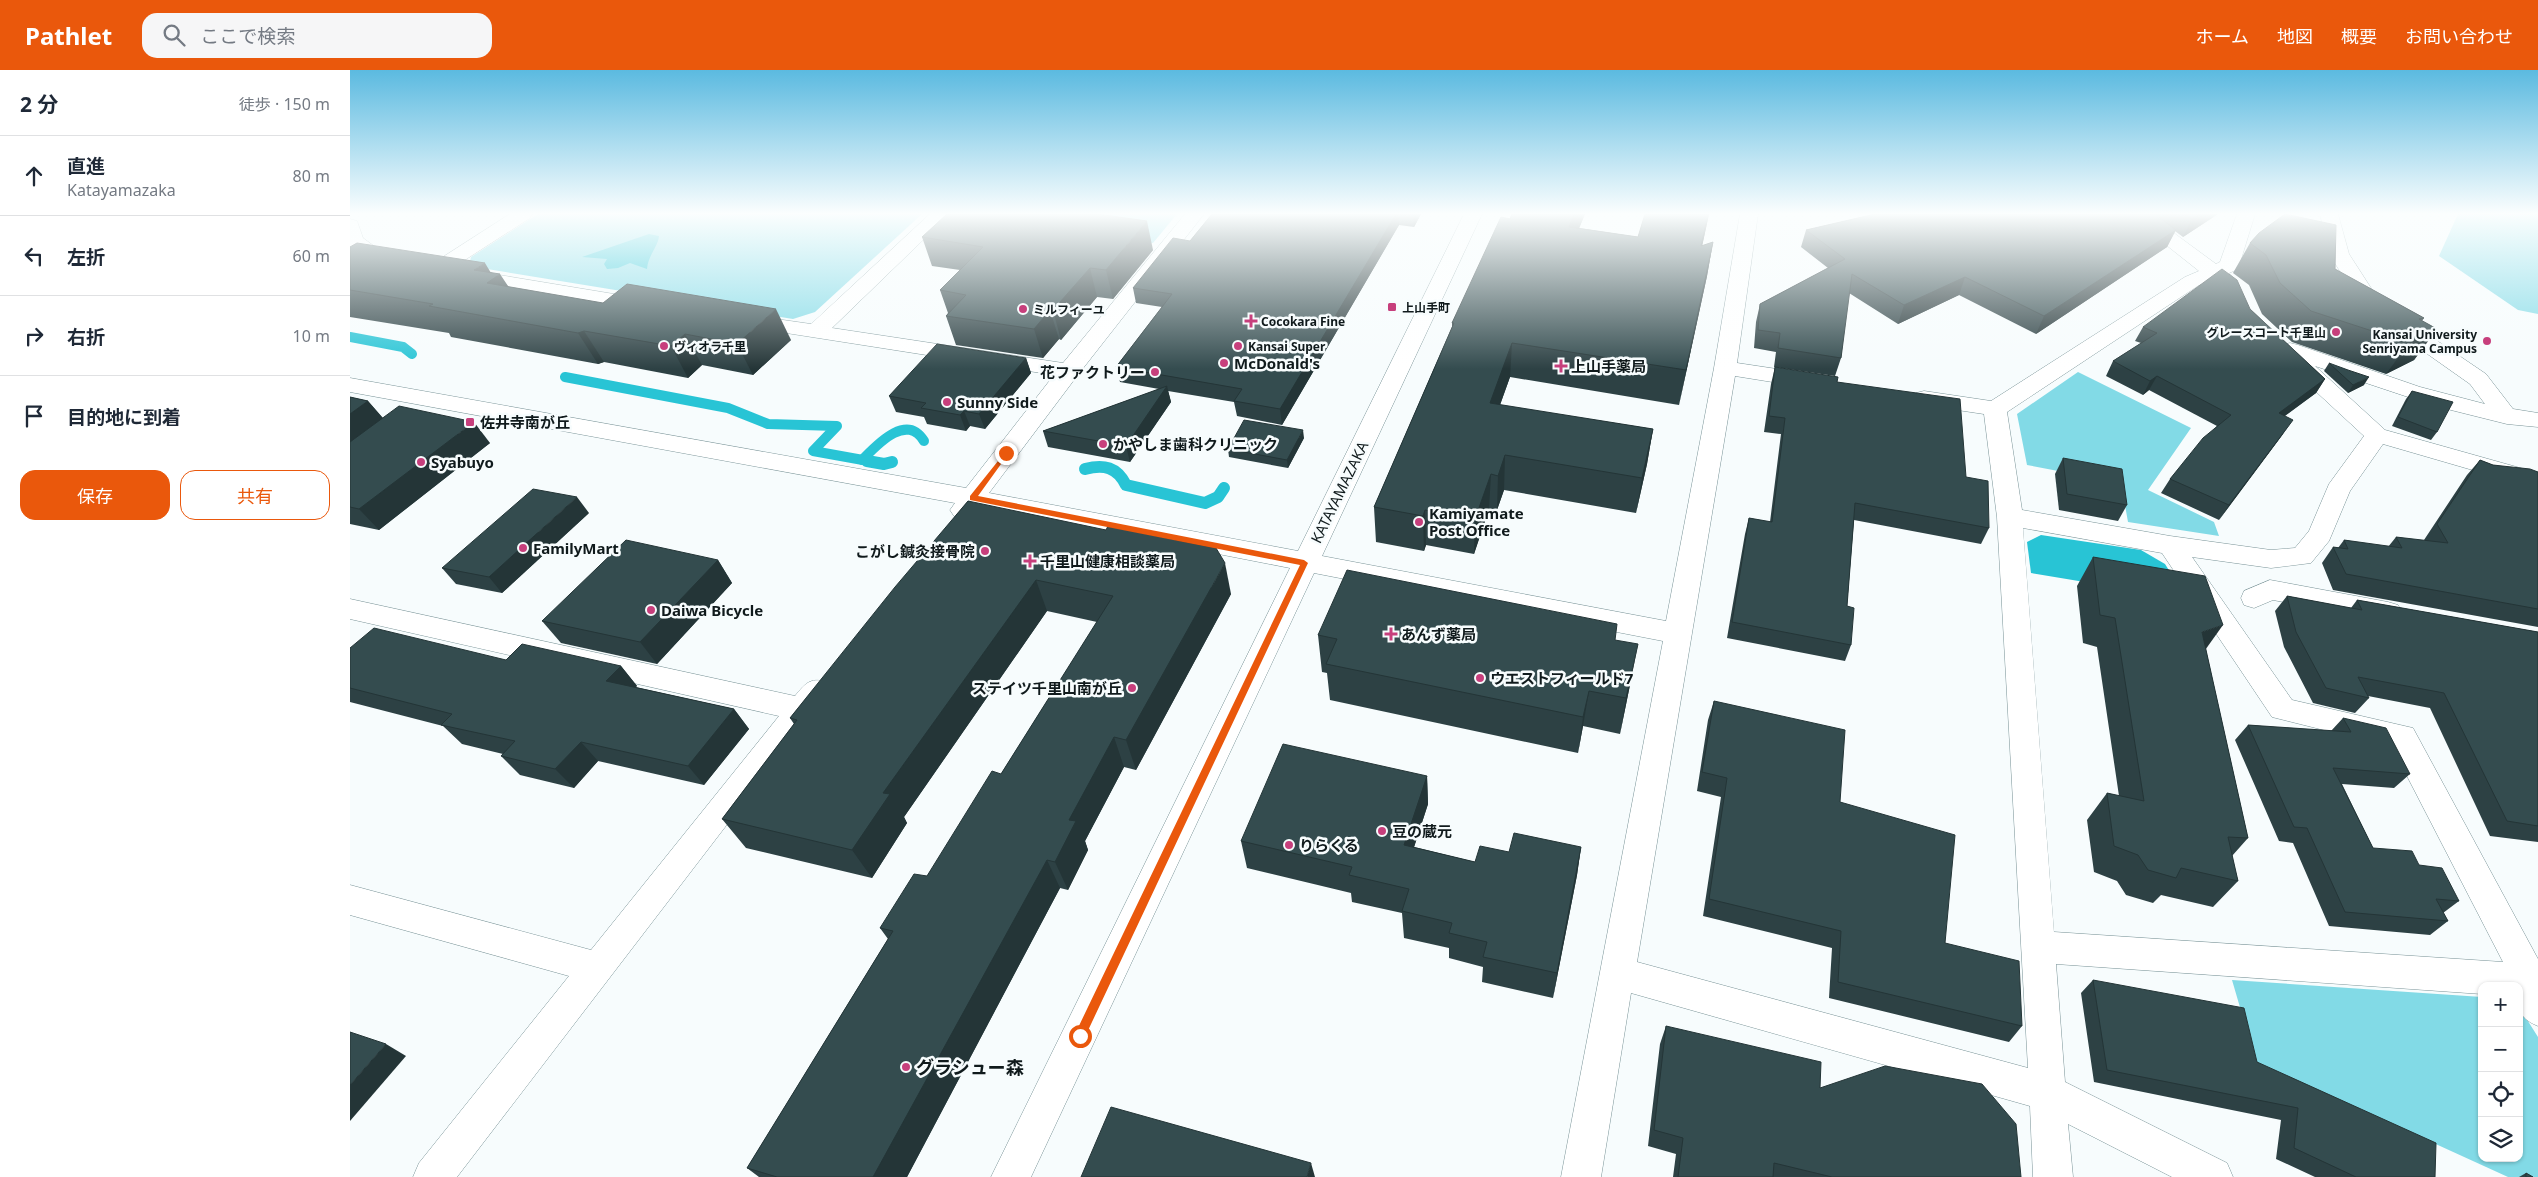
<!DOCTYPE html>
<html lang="ja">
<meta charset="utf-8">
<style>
:root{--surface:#fff;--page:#f6f6f7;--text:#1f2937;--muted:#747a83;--line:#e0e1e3;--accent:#ea580c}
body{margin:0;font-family:"Noto Sans","Noto Sans JP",sans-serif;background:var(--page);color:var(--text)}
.controls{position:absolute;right:15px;bottom:15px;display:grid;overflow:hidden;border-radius:10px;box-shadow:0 1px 4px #0004}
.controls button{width:45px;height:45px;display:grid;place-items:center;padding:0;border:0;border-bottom:1px solid var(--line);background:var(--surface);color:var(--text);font:25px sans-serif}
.stop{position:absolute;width:15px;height:15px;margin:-11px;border:4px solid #ea580c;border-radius:50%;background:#fff}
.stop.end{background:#ea580c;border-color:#fff;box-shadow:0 1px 5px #0008}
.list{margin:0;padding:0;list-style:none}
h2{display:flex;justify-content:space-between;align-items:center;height:65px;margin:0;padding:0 20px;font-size:21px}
h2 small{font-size:16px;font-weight:400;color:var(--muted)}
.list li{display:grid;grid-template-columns:32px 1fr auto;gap:15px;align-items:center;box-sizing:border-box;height:80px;padding:0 20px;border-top:1px solid var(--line)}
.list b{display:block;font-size:19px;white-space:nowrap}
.list p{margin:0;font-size:16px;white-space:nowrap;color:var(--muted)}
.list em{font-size:16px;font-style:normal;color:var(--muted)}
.actions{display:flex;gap:10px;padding:15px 20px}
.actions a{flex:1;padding:11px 0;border:1px solid var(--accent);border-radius:15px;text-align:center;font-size:18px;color:var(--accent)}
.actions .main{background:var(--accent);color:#fff}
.icon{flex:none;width:28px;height:28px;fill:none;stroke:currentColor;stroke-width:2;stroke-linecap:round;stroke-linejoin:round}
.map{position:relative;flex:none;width:2188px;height:1107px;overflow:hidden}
header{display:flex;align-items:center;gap:30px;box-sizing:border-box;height:70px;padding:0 25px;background:var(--accent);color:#fff}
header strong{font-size:24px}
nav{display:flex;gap:28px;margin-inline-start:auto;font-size:18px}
.search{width:350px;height:45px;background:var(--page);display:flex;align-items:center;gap:12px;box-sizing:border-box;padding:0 18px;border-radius:15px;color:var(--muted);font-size:19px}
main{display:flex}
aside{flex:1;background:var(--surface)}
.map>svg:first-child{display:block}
.green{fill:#82dae6}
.water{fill:#28c4d5}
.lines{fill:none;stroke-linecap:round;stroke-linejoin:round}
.stream-far1{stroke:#28c4d5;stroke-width:10}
.stream{stroke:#28c4d5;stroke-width:12}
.minor-casing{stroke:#799397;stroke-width:1}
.minor{fill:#fff;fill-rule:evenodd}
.wall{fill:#2d4144}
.shaded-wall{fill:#243537}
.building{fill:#344c4f;stroke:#243537}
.route{fill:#ea580c}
.poi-dot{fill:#c73f7c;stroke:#f7fcfd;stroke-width:2}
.labels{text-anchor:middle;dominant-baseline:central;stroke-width:5;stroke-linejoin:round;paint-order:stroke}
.far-poi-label{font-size:12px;font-weight:bold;fill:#101a1c;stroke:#f7fcfd;text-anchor:start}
.poi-label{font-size:15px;font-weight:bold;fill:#101a1c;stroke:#f7fcfd;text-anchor:start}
.street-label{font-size:15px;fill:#101a1c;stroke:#f7fcfd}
.near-poi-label{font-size:18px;font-weight:bold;fill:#101a1c;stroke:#f7fcfd;text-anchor:start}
</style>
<header>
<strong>Pathlet</strong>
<div class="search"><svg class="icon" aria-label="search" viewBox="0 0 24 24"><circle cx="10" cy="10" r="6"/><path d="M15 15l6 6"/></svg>ここで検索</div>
<nav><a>ホーム</a><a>地図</a><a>概要</a><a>お問い合わせ</a></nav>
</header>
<main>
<aside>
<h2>2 分<small>徒歩 · 150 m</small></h2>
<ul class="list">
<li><svg class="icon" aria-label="ahead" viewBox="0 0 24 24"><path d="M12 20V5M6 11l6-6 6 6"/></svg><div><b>直進</b><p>Katayamazaka</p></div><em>80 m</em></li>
<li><svg class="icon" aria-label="left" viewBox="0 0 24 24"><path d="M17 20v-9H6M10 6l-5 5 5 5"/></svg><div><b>左折</b></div><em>60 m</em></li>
<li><svg class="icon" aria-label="right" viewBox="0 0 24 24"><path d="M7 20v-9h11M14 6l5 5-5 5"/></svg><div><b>右折</b></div><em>10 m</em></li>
<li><svg class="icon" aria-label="arrive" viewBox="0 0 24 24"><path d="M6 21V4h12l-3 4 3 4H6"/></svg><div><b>目的地に到着</b></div></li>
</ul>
<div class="actions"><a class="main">保存</a><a>共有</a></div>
</aside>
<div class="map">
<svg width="2188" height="1107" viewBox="0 0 2188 1107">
<rect width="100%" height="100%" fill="#f7fcfd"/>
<g class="green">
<polygon points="188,144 572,144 465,242 443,249 119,196 121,187"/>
<polygon points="608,144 827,144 803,173"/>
<polygon points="2108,144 2188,144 2188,244 2168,240 2089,186"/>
<polygon points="1728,302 1841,358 1798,420 1864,452 1869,466 1778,452 1771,413 1677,395 1667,344"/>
<polygon points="1882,910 2132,927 2132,1088 2169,1088 2169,937 2188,967 2188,1107 2158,1107 1906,992"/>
</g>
<g class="water">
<path d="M299,164L309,166C308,177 298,185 297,199L280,193L268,198L257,199L254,194L257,189L232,187Z"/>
<polygon points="1691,465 1791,480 1815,494 1837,529 1681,503 1677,472"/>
</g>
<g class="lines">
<g class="stream-far1">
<polyline points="0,267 53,277 62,284"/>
<polyline points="215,307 378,338 418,354 487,356 463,381 524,392"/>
<path d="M512,390C526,376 556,342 574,371"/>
</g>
<g class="stream">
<polyline points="517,391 534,394 542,392"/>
<path d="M735,399C754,394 767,397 776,415L855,433L868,427L874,418"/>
</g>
<defs>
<g id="minor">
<polygon points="160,144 182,144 180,148 93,204 79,204 76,200 79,196"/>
<path d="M580,144H600L482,258L713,293L835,144H854L727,306L639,423L948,481L1114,144H1132L972,486L1316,551L1364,298L1390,144H1408L1387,293L1460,304L1468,306L1471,311L1468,316L1460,318L1385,306L1287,892L1678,998L1647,447L1634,344L1574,335L1566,333L1563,328L1566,323L1574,321L1641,331L1835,207L1849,201L1777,144H1798L1866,194L1870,192L1887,144H1905L1889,196L1886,200L1879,203L1886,211L1883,215L1876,217L1862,210L1849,215L1657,342L1672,440L1820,466L1921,480L1945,478L1959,461L1979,414L2014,366L1935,293L1932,288L1934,285L1929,280L1932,275L1940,273L1948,275L2070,317L2135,334L2120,314L2015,240L1979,184L1970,144H1988L1999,184L2030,232L2136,304L2163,339L2188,343V357L2157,354L2085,336L1965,296L2035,360L2188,403V419L2033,374L2000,421L1979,471L1961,493L1921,498L1842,487L1942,630L2063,658L2188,889V956C2166,947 2169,937 2169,916H2132V924L1706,894L1715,1012L1877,1093L1883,1107H1822L1718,1054L1723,1107H1683L1680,1036L1281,923L1251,1107H1211L1313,571L964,503L681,1107H641L940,498L628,437C621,447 616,449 604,446L600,440L605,433L0,322V308L616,418L704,305L398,257L391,255L387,251L391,247L398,245L461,254ZM1673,458L1812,483L1922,647L2042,677L2153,892L1704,862Z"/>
<path d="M0,149L7,151L13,168L36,185L47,187L50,191L47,195C28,200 15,188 0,177Z"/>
<polygon points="119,200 294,229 301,231 304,235 301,239 294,241 112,210 109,206 112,202"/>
<polygon points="1920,510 2038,532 2048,535 2052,542 2048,549 2038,552 1923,530 1904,538 1894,535 1891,528 1894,521"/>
<path d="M0,529L445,626C455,614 460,607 476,612L480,620L107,1107H63L69,1093L219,906L0,845V815L241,880L429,646L0,549Z"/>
</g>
</defs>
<use href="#minor" class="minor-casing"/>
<use href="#minor" class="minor"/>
</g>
<g class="wall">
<polygon points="862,144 1071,144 1064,157 1049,155 932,355 887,346 884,332 818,321 821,332 780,392 698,377 693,361 809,319 770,312 766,297 812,237 786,233 783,218 840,171"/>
<polygon points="1162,144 1235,144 1229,158 1288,167 1295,144 1359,144 1352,176 1363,172 1357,206 1329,335 1160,307 1150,335 1303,359 1297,394 1286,443 1154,420 1147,440 1139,439 1124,484 1076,475 1074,481 1026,472 1024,437 1102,257 1102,253"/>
<polygon points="1525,144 1868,144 1833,167 1825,161 1817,177 1686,264 1609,225 1548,254 1499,223 1491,288 1485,306 1424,297 1426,282 1404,278 1406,252 1410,234 1478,198 1451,177 1456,160"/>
<polygon points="572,167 803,180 763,229 747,227 711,270 709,269 693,288 606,275 596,246 598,243 590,220 610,200 582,196"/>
<polygon points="1900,173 1985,199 2074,248 2072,251 2087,259 2064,290 2036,304 1942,272 1912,244 1899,215 1883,203"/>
<polygon points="0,177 141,202 159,217 441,270 403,305 352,295 338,308 254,292 248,294 101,267 99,263 0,247"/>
<polygon points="1900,239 1975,309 1966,323 1935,346 1933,364 1869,450 1811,423 1820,409 1867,356 1799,320 1793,325 1756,306 1763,291 1791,273 1785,271 1793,257"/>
<polygon points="676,288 681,303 635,359 620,356 616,361 577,354 574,347 546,342 539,326"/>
<polygon points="1979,293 2014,315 1998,323 1974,301"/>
<polygon points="1425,297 1487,312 1616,407 1639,458 1631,474 1504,450 1497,536 1501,575 1495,591 1377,568 1395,464 1399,448 1420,452 1431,364 1414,362 1421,314"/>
<polygon points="2062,321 2087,362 2081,370 2042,356 2056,329"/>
<polygon points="0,327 18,331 33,348 140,373 29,460 0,454"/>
<polygon points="954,368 938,398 879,387 878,379"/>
<polygon points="1713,388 1777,435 1768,451 1709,440 1705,404"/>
<polygon points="2130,390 2143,395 2188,402 2188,557 1983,520 1972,493 1983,477 1988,478 1994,470 2038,477 2046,467 2075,471 2074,470 2117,405"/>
<polygon points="618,431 881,524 786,700 774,697 735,771 738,780 718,820 710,818 557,1107 409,1107 397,1098 538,869 530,858 577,806 651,704 747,552 697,541 554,747 557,753 522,808 396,778 372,749 444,654 440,648"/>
<polygon points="239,443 152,523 106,514 92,498"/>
<polygon points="1743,487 1856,580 1898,768 1882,786 1888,811 1863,837 1811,825 1803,833 1776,825 1767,811 1744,802 1737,750 1757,723 1769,726 1747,577 1733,573 1727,516"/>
<polygon points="368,490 382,513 307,594 211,573 192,551"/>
<polygon points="1937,526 2001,538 2007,530 2188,562 2188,772 2140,766 2080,638 2018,626 2019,628 2005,643 1963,633 1934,577 1925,541"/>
<polygon points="968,565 1265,570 1281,610 1270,664 1233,656 1228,683 980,630 977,603 972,602"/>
<polygon points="0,578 156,590 271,596 287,616 285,617 384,639 399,659 354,715 248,691 224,718 170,705 151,686 153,684 112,674 93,656 0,632"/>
<polygon points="1364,631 1490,732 1595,873 1672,956 1659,972 1479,928 1482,878 1353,846 1371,727 1347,721 1358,650"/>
<polygon points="1993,648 2060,704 2044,718 1992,714 2023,778 2069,795 2109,831 2093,843 2098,851 2080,865 1979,856 1943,773 1929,771 1885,670 1898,655 1981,661"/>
<polygon points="1077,706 1078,734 1064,777 1125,792 1159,782 1231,777 1227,805 1203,928 1132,912 1133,897 1099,888 1099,878 1054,868 1052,843 1002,832 1001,823 897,798 891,771"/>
<polygon points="1743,910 1907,992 2085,1107 1965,1107 1926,1089 1931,1050 1744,1012 1731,923"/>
<polygon points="1316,956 1470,1018 1671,1107 1323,1107 1326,1084 1298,1076 1310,974"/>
<polygon points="2176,1103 2183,1107 2169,1107"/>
</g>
<g class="shaded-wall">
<polygon points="1046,144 1048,144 1049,155 932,355 930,339"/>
<polygon points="1063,144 1071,144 1064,157"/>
<polygon points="1224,144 1235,144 1216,190 1219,157"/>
<polygon points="1358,144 1359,144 1345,209 1351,176"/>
<polygon points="1850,144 1868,144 1833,167 1842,149"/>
<polygon points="797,151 803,180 763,229 756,200"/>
<polygon points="1826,160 1817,177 1686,264 1694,246"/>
<polygon points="1363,172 1357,206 1329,335 1336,300"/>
<polygon points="135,193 144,208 150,204 170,234 157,244 124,200"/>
<polygon points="740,198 747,227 711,270 703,240"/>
<polygon points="1615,207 1609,225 1548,254 1554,235"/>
<polygon points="426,239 441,270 403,305 387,274"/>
<polygon points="700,240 709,269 693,288 684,259"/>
<polygon points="2087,259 2064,290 2036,304 2059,273"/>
<polygon points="234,261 254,292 248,294 228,263"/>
<polygon points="335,264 352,295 338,308 321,276"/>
<polygon points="1162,273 1160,307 1138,368 1140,333"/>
<polygon points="676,288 681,303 635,359 629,344"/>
<polygon points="1807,306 1799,320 1793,325 1800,311"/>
<polygon points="2019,307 2014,315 1998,323 2003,315"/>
<polygon points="1975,309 1966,323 1919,357 1929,343"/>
<polygon points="817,316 821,332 780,392 776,376"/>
<polygon points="18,331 36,352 0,378 0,344"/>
<polygon points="614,341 620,356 616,361 610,345"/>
<polygon points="1943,350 1933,364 1869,450 1879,435"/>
<polygon points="124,352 140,373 29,460 9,439"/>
<polygon points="1303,359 1297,394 1286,443 1292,408"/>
<polygon points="953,360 954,368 938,398 937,390"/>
<polygon points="1155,385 1154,420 1147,440 1148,406"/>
<polygon points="1141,404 1139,439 1124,484 1125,449"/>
<polygon points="227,427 239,443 152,523 139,507"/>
<polygon points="1075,440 1076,475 1074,481 1073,446"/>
<polygon points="368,490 382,513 307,594 290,572"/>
<polygon points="875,493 881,524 786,700 776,670"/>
<polygon points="686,510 697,541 554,747 557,753 522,808 502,780 533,723"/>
<polygon points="1873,555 1853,583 1852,562"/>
<polygon points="1288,574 1281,610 1270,664 1276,628"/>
<polygon points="271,596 287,616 273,631 256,611"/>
<polygon points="1239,621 1233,656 1228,683 1233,647"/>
<polygon points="384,639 399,659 354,715 338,696"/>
<polygon points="764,667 774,697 735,771 738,780 718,820 705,792 719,750"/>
<polygon points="231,672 248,691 224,718 205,699"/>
<polygon points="1077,706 1078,734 1056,802 1054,775"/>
<polygon points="1231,777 1227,805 1203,928 1207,903"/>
<polygon points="697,790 710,818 557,1107 523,1107"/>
<polygon points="36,974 56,986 0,1051 0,1015"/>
<polygon points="961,1093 965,1107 957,1107"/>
</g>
<g class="building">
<polygon points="597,144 747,144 797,151 756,200 740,198 703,240 700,240 684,259 596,246 616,225 590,220 633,177 572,167"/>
<polygon points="862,144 1046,144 930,339 884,331 892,319 766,297 822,224 783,218 823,168 840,171"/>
<polygon points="1162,144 1224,144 1219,157 1288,167 1295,144 1358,144 1351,176 1363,172 1336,300 1162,273 1140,333 1303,359 1292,408 1155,385 1148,406 1141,404 1125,449 1075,440 1073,446 1024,437 1104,253 1102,253 1151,147 1160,149"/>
<polygon points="1525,144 1805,144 1826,160 1694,246 1615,207 1554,235 1502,204 1491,288 1428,278 1430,263 1408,260 1410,234 1495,189 1456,160"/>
<polygon points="1834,144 1850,144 1842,149"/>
<polygon points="1935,144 1986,155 1985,199 2074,248 2069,249 2087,259 2059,273 1961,241 1930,213 1916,185 1900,173 1909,163"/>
<polygon points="7,173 135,193 124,200 150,204 137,213 253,233 277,214 426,239 387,274 335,264 321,276 234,261 228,263 79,236 83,234 0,220 0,177"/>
<polygon points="1872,199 1887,210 1900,239 1975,309 1929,343 1943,350 1879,435 1820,409 1853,368 1881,345 1807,306 1800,311 1763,291 1807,263 1793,257"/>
<polygon points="587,274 676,288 629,344 614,341 610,345 571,338 576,333 539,326"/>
<polygon points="1979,293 1998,300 2019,307 2003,315"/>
<polygon points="1425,297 1488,307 1487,312 1610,329 1616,407 1638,411 1639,458 1505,433 1497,536 1504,538 1501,575 1382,552 1399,448 1422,452 1435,348 1419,346"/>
<polygon points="817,316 776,376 693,361"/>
<polygon points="2062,321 2103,332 2087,362 2048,347"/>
<polygon points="0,327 18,331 0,344"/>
<polygon points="49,336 124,352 9,439 0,437 0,372"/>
<polygon points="894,350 953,360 937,390 878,379"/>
<polygon points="1713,388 1772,399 1777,435 1717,424"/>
<polygon points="2130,390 2143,395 2180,399 2188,402 2188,539 1996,504 1983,477 1998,479 1994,470 2052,478 2046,467 2098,473 2087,454"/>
<polygon points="183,419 227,427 139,507 92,498"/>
<polygon points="618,431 756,460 758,456 866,478 875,493 776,670 764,667 719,750 726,751 705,792 697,790 523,1107 427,1107 397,1098 543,861 530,858 564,804 577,806 642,701 651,704 763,526 686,510 533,723 540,724 502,780 372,749 447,650 440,648 545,517"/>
<polygon points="276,470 368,490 290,572 192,551"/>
<polygon points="1743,487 1855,506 1873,555 1852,562 1898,768 1878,767 1888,811 1831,798 1826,808 1798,800 1788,785 1764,776 1757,723 1794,731 1765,548 1750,545"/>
<polygon points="997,500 1267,554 1265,570 1288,574 1276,628 1239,621 1233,647 976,594 987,569 968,565"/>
<polygon points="1937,526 2012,540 2007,530 2188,562 2188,756 2157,751 2094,623 2008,607 2019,628 1976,618 1946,562"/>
<polygon points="24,558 156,590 172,574 271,596 256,611 384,639 338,696 231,672 205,699 151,686 165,671 91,655 102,644 0,618 0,578"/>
<polygon points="1364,631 1495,660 1490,732 1605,765 1595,873 1669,891 1672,956 1488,912 1491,861 1359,829 1377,708 1352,702"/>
<polygon points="1993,648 2036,658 2060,704 1983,698 2023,778 2062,781 2069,795 2092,798 2109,831 2086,829 2098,851 1995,842 1957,758 1944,757 1898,655 2001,662"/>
<polygon points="933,674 1077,706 1054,775 1125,792 1130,776 1159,782 1164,763 1231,777 1207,903 1133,887 1137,872 1099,863 1102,853 1052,841 1059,819 999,805 1002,797 891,771"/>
<polygon points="1743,910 1894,938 1907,992 2086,1073 2085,1107 2006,1107 1944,1078 1948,1038 1757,1000"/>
<polygon points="1316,956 1471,992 1470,1018 1535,996 1632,1014 1666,1054 1671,1107 1482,1107 1424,1093 1423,1107 1328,1107 1333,1068 1304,1060"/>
<polygon points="0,962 36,974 0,1015"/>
<polygon points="761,1037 961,1093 957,1107 731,1107"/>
<polygon points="2176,1103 2183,1107 2176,1107"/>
</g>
<linearGradient id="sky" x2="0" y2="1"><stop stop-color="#5bbae0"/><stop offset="0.48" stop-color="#fbfefe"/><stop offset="1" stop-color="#fbfefe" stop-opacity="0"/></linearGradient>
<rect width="2188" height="299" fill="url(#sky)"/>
<polygon class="route" points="656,381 659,383 628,426 954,490 958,493 734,969 730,971 725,966 726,962 950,495 620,430 620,426"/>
<g class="poi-dot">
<rect x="1037" y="232" width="10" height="10" rx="2.5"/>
<circle cx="673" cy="239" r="5"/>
<path d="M898.5 243.5h5v5h5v5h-5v5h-5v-5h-5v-5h5z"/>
<circle cx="1986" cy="262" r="5"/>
<circle cx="2137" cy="271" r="5"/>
<circle cx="314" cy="276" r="5"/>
<circle cx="888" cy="276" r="5"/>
<circle cx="874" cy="293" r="5"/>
<path d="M1208.5 288.5h5v5h5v5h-5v5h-5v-5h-5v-5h5z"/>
<circle cx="805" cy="302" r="5"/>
<circle cx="597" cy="332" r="5"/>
<rect x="115" y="347" width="10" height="10" rx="2.5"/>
<circle cx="753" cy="374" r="5"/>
<circle cx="71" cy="392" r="5"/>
<circle cx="1069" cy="452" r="5"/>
<circle cx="173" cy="478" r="5"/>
<circle cx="635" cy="481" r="5"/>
<path d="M677.5 483.5h5v5h5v5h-5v5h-5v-5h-5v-5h5z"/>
<circle cx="301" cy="540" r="5"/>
<path d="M1038.5 556.5h5v5h5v5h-5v5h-5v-5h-5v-5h5z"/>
<circle cx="1130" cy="608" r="5"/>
<circle cx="782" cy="618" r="5"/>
<circle cx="1032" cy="761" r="5"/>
<circle cx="939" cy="775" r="5"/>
<circle cx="556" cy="997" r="5"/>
</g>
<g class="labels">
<g class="far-poi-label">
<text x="1052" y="237">上山手町</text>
<text x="683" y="239">ミルフィーユ</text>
<text x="911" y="251">Cocokara Fine</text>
<text x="1976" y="262" text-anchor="end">グレースコート千里山</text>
<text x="2127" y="264" text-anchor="end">Kansai University<tspan x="2127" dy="14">Senriyama Campus</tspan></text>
<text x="324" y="276">ヴィオラ千里</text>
<text x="898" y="276">Kansai Super</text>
</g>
<g class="poi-label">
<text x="884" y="293">McDonald's</text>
<text x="1221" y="296">上山手薬局</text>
<text x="795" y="302" text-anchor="end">花ファクトリー</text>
<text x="607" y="332">Sunny Side</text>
<text x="130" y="352">佐井寺南が丘</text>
<text x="763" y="374">かやしま歯科クリニック</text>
<text x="81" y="392">Syabuyo</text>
<text x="1079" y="443">Kamiyamate<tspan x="1079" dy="17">Post Office</tspan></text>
<text x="183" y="478">FamilyMart</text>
<text x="625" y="481" text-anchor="end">こがし鍼灸接骨院</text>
<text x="690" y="491">千里山健康相談薬局</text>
<text x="311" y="540">Daiwa Bicycle</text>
<text x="1051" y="564">あんず薬局</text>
<text x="1140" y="608">ウエストフィールド7</text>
<text x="772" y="618" text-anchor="end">ステイツ千里山南が丘</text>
<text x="1042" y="761">豆の蔵元</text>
<text x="949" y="775">りらくる</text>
</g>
<g class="street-label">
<text transform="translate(989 422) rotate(-64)">KATAYAMAZAKA</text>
</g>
<g class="near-poi-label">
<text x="566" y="997">グラシュー森</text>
</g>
</g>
</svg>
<div class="controls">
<button>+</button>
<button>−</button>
<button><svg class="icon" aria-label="locate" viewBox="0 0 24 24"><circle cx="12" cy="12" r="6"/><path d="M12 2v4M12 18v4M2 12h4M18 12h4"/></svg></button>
<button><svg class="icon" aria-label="layers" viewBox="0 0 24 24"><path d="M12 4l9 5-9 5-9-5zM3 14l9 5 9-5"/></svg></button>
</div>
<div class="stop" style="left:730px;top:966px"></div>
<div class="stop end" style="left:656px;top:383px"></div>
</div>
</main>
